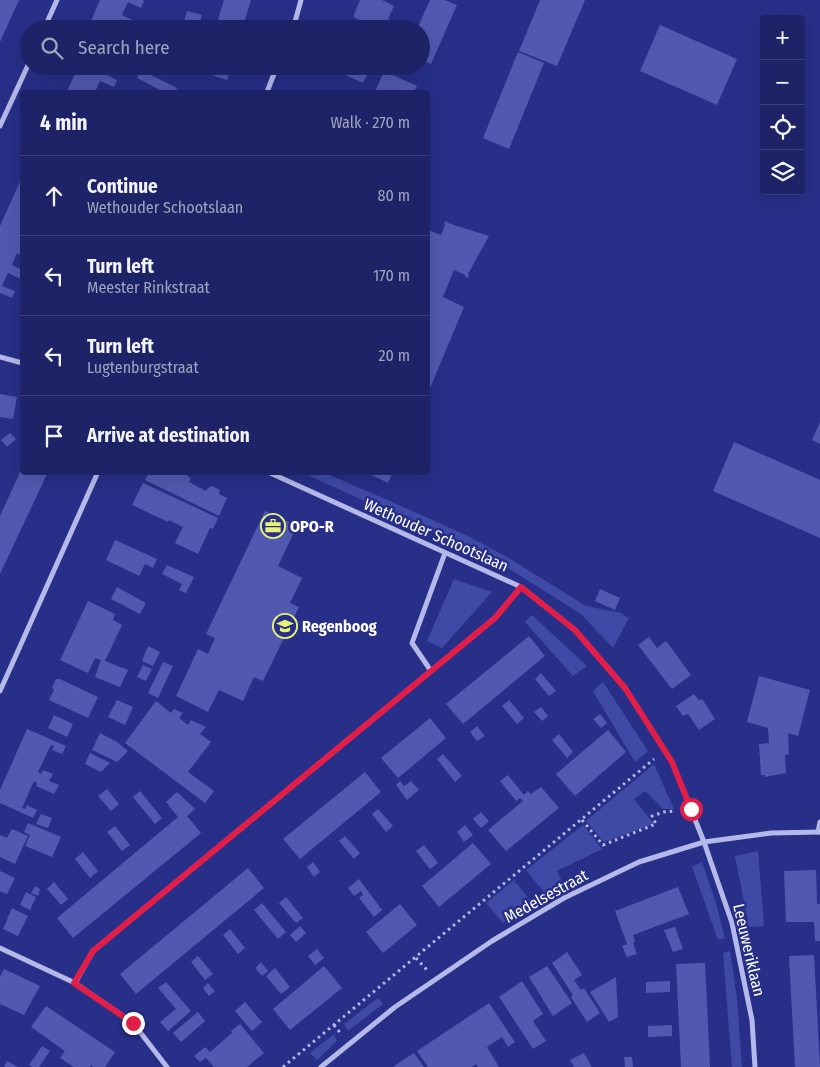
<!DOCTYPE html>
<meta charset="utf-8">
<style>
:root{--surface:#1d2366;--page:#252b6c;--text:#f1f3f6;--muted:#a0a4bf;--line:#3b407a}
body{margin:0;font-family:"Fira Sans Condensed",sans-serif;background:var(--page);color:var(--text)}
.controls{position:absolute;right:15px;top:15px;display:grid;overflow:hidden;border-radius:5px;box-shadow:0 5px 20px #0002}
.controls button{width:45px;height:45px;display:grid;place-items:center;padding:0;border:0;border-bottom:1px solid var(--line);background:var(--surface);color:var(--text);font:25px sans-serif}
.stop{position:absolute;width:15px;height:15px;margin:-11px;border:4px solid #e11d48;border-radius:50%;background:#fff}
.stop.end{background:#e11d48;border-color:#fff;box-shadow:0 1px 5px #0008}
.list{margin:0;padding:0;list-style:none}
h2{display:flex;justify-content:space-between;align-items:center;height:65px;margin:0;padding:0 20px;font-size:21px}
h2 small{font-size:16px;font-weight:400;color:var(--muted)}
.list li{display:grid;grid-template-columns:32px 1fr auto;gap:15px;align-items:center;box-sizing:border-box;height:80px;padding:0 20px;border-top:1px solid var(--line)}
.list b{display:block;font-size:19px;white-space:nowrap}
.list p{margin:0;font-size:16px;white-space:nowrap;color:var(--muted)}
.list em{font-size:16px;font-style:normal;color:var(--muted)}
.icon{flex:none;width:28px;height:28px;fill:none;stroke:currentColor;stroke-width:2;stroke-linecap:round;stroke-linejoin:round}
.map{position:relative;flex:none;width:820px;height:1067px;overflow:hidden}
.search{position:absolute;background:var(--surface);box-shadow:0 5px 20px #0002;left:20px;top:20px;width:410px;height:55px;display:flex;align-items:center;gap:12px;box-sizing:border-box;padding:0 18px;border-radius:28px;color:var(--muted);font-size:19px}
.panel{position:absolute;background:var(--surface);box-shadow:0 5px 20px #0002;left:20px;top:90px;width:410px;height:385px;border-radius:5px}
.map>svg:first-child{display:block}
.green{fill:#3f49a6}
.building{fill:#5059af}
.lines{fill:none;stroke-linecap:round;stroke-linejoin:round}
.path{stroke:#b4b9e9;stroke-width:3;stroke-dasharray:2.5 4;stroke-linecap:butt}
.minor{stroke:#b4b9e9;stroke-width:5}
.route{stroke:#e11d48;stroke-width:6}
.labels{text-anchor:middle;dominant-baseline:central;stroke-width:5;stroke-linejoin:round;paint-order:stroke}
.poi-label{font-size:16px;font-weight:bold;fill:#fff;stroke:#272f88;text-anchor:start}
.street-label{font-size:16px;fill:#fff;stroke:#272f88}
</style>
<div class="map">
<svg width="820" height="1067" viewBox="0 0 820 1067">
<rect width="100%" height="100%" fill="#272f88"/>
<g class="green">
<polygon points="303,473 325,473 383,498 468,536 507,557 586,606 621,613 629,618 613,648 581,614 500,563"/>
<polygon points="454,579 492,592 442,648 427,641"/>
<polygon points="532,615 587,666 573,676 525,622"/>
<polygon points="603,682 648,751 635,762 593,691"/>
<polygon points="654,764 674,809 663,809 645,791 634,799 654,824 604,842 586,821"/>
<polygon points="583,825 602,849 557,871 564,886 547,896 526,870"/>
<polygon points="758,851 764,926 749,927 735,856"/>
<polygon points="702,862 715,900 725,938 718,940 692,867"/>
<polygon points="514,880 533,904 503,923 486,903"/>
<polygon points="730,951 737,998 742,1067 732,1067 723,953"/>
<polygon points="378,998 383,1004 348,1031 344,1024"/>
<polygon points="334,1034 337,1041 317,1060 310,1053"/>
</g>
<g class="building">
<polygon points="0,0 19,0 0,42"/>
<polygon points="100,0 142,0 144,1 141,8 128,2 122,15 135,21 132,28 119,22 116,29 90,29 88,28"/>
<polygon points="224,0 251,0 242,29 215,29"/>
<polygon points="360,0 382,0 394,6 388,19 399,24 397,29 364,29 366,23 353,17"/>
<polygon points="430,0 445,0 457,5 431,64 421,60 421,29 417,29"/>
<polygon points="540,0 585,0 557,66 519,51"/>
<polygon points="187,11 202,15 199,25 184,21"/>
<polygon points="660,25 737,59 717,105 640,71"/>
<polygon points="518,52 544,63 509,149 483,138"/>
<polygon points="78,66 107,66 104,74 117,80 114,87 100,81 95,92 67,92"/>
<polygon points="204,66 231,66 227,80 202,72"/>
<polygon points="331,66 371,66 363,83 330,68"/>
<polygon points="141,70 177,88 175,92 164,92 137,78"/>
<polygon points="384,71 417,86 414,92 375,92"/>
<polygon points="22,177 22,241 20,246 22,247 22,256 17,253 12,265 22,270 22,276 21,279 8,273 2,286 15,291 12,298 0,293 0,226"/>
<polygon points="447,221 448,223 489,236 468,274 469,277 466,278 465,275 454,270 443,297 464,307 428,393 428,230 441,235 445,225 444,222"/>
<polygon points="0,394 17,397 13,419 0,417"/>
<polygon points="820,422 820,444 812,440"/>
<polygon points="10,433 16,439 7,447 1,440"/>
<polygon points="734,442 820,480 820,538 713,491"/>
<polygon points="22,468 22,472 48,472 0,574 0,516"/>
<polygon points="149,472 181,472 191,478 189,482 206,491 208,488 212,486 220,490 219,494 227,498 219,516 145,480"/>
<polygon points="365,472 393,472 388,483"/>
<polygon points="143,483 218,518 213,529 210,528 198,554 175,543 183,527 169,520 168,522 132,505"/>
<polygon points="265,511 297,526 278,566 302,578 290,603 299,607 263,681 254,677 243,701 219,690 208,712 176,696 198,649 208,654 215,638 206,634"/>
<polygon points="115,540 157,559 153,568 145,564 139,576 106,560"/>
<polygon points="167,565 194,577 186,593 179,590 182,584 162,574"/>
<polygon points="117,587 146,603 140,614 111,599"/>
<polygon points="600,589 620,598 615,610 595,601"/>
<polygon points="88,601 115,614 113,620 122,625 105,661 128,670 120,687 95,677 101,660 95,658 88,673 60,660"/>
<polygon points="529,636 545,656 463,724 446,704"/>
<polygon points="649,637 657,648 666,641 691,675 672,689 638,645"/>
<polygon points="148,646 160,652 153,666 142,661"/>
<polygon points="163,662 173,666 158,698 148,693"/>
<polygon points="143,665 152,669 146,681 137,677"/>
<polygon points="541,673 556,691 549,696 535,679"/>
<polygon points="759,676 810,690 798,736 788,733 789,754 785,755 786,773 765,777 765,775 761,775 759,744 769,743 768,728 747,722"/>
<polygon points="56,679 60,679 98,697 88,718 49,700 54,690 52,688"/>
<polygon points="694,694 699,700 702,699 715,719 699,730 688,714 683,716 676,706"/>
<polygon points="117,700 133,707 125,725 108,717"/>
<polygon points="509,700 524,718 517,724 502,706"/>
<polygon points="156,701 171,713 174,709 183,713 179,718 188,725 191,720 206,727 200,734 211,742 188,772 214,791 205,803 125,743"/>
<polygon points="541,707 548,716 542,721 534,712"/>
<polygon points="600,714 607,723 601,728 593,719"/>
<polygon points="54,715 73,724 67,737 48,728"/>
<polygon points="430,718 446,738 398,778 381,758"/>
<polygon points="477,726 485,736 477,741 470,732"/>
<polygon points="27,729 66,746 62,754 52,750 54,746 51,745 38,772 41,774 43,770 53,774 49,781 59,785 54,794 36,786 37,783 34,781 22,808 25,809 27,805 37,810 33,818 0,803 0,790"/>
<polygon points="608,730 626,752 575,796 556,774"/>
<polygon points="100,733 117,742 128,751 117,762 92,750"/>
<polygon points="559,734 573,752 567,758 552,740"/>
<polygon points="90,753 110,763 101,772 85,764"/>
<polygon points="443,754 462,776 455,782 437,759"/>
<polygon points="365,772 381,792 300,859 283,839"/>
<polygon points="508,775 524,795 528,791 531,794 541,787 559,808 506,851 488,830 523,801 520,798 516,801 500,781"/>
<polygon points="400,781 404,786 411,781 419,790 407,800 396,785"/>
<polygon points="107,789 119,804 111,811 98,796"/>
<polygon points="140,791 162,818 155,824 133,797"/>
<polygon points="177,792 195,809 187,816 201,833 73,938 57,918 178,817 166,802"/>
<polygon points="378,809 393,826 386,832 372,814"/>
<polygon points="481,812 489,821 481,828 473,819"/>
<polygon points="41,814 52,818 48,828 36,824"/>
<polygon points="28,823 61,837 52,857 25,846 30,835 24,832"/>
<polygon points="465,825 473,835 464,842 457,832"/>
<polygon points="115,826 130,845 122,851 107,832"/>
<polygon points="12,829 28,836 15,864 0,857 0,835 7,838"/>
<polygon points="345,836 360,853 354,859 339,841"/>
<polygon points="473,843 491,864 439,907 422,886"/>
<polygon points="424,845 438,863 430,869 416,851"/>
<polygon points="83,852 98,871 90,878 75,859"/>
<polygon points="313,862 320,872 314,877 307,867"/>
<polygon points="248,868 264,888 136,994 120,974"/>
<polygon points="816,870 817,904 820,904 820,941 815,941 814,922 786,922 784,871"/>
<polygon points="0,871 15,878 7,894 0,891"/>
<polygon points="359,879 382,910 374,917 359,898 363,895 361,891 354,896 348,888"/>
<polygon points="54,882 68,899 61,905 47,889"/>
<polygon points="35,886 40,889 38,896 31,893"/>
<polygon points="678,887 689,914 633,935 635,942 633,943 637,954 627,957 622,946 627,944 615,911"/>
<polygon points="26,892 36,897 30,910 20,905"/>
<polygon points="286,897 303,918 296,923 279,903"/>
<polygon points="262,903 286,932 278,939 254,910"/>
<polygon points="400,904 417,925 383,953 366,932"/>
<polygon points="12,908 28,916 18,936 3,929"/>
<polygon points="300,926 306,933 296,942 290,935"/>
<polygon points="675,927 683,949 673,952 664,930"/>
<polygon points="230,929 245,948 238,954 223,935"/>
<polygon points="317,949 324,958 315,965 308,956"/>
<polygon points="567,952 582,975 574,980 581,990 584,988 600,1013 587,1022 571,997 573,995 552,963"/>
<polygon points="814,955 820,1067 795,1067 789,956"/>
<polygon points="198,956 213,974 205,980 191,962"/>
<polygon points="261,962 268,971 262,976 255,968"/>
<polygon points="705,963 710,1067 681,1067 676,964"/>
<polygon points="324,966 342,988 290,1030 273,1009"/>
<polygon points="547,966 572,1003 553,1016 529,977"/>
<polygon points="275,968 290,987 281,994 266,976"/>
<polygon points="4,969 40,986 24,1015 0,1004 0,977"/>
<polygon points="616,977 618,1017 609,1022 590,992"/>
<polygon points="522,981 543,1014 533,1021 546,1041 533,1049 499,997"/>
<polygon points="670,981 670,992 646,993 646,982"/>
<polygon points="166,982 191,1011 168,1031 160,1022 176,1009 158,988"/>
<polygon points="208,983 215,991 209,996 203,988"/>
<polygon points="245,1002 262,1022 252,1031 235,1011"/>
<polygon points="489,1003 515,1042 508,1047 502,1037 487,1047 499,1067 478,1067 476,1064 472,1067 428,1067 417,1051"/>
<polygon points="46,1006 115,1052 105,1067 93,1067 91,1065 90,1067 74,1067 60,1058 65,1051 31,1027"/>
<polygon points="198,1012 205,1021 181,1042 173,1033"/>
<polygon points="240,1024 264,1053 247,1067 214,1067 206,1058 200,1062 194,1056 205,1047 210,1052 232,1033 231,1031"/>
<polygon points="672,1025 672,1036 648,1037 648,1026"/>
<polygon points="42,1046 50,1051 39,1067 32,1067 29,1065"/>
<polygon points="414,1053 424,1067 393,1067 400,1062"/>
<polygon points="584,1053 592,1067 574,1067 570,1060"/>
<polygon points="624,1057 632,1057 633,1067 625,1067"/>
<polygon points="7,1061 18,1067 4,1067"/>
</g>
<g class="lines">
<g class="path">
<polyline points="582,820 603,845 656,824 652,816 664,812 676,811"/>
<polyline points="416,958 427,970"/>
<polyline points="334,1025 341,1034"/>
<polyline points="283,1067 654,759"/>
</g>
<g class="minor">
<polyline points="44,29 57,0"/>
<polyline points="293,29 301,0"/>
<polyline points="267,92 277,66"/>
<polyline points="0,126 29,63"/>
<polyline points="0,357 22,363"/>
<polyline points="268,472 521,587 575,630 625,688 672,762 704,842 732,923 752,1020 755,1067"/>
<polyline points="431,671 412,643 445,553"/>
<polyline points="0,691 98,472"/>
<polyline points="818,832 820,822"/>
<polyline points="0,948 75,983 133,1023 167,1067"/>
<polyline points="75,983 93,951 495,618 521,587"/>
<polyline points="321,1067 395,1007 492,941 564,898 639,862 704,842 771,833 820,832"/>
</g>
</g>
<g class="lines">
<polyline class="route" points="133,1023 74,983 93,951 495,618 521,587 575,630 625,688 672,762 691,809"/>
</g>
<defs>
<symbol id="office-ring" viewBox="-11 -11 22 22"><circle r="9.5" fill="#272f88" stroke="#e9f179" stroke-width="1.5"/><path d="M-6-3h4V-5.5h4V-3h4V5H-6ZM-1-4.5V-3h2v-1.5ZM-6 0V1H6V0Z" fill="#e9f179"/></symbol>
<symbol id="school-ring" viewBox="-11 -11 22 22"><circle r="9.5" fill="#272f88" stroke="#e9f179" stroke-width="1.5"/><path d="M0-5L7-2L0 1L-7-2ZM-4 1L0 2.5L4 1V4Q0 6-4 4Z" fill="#e9f179"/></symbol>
</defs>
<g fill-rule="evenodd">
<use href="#office-ring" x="259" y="512" width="28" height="28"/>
<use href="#school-ring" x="271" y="612" width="28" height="28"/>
</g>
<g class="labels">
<g class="poi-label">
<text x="290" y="526">OPO-R</text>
<text x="302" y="626">Regenboog</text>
</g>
<g class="street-label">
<text transform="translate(436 535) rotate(24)">Wethouder Schootslaan</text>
<text transform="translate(546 896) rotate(-29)">Medelsestraat</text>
<text transform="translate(749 950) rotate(77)">Leeuweriklaan</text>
</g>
</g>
</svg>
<div class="controls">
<button>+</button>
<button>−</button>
<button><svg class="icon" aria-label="locate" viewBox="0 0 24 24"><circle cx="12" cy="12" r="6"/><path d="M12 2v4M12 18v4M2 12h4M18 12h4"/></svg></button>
<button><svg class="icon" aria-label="layers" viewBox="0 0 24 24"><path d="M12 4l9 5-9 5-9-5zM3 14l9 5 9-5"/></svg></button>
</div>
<div class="stop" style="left:691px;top:809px"></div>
<div class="stop end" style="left:133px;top:1023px"></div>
<div class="search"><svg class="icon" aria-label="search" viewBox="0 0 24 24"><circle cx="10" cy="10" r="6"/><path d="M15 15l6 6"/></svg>Search here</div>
<section class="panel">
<h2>4 min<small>Walk · 270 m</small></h2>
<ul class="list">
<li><svg class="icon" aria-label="ahead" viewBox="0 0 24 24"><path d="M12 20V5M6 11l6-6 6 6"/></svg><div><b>Continue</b><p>Wethouder Schootslaan</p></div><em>80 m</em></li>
<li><svg class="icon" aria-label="left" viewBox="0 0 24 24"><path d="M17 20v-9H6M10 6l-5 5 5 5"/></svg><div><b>Turn left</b><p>Meester Rinkstraat</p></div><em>170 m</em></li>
<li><svg class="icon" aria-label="left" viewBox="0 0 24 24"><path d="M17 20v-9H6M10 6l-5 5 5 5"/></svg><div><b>Turn left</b><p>Lugtenburgstraat</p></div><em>20 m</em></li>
<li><svg class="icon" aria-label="arrive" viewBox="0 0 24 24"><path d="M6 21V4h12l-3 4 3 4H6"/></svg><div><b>Arrive at destination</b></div></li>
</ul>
</section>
</div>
